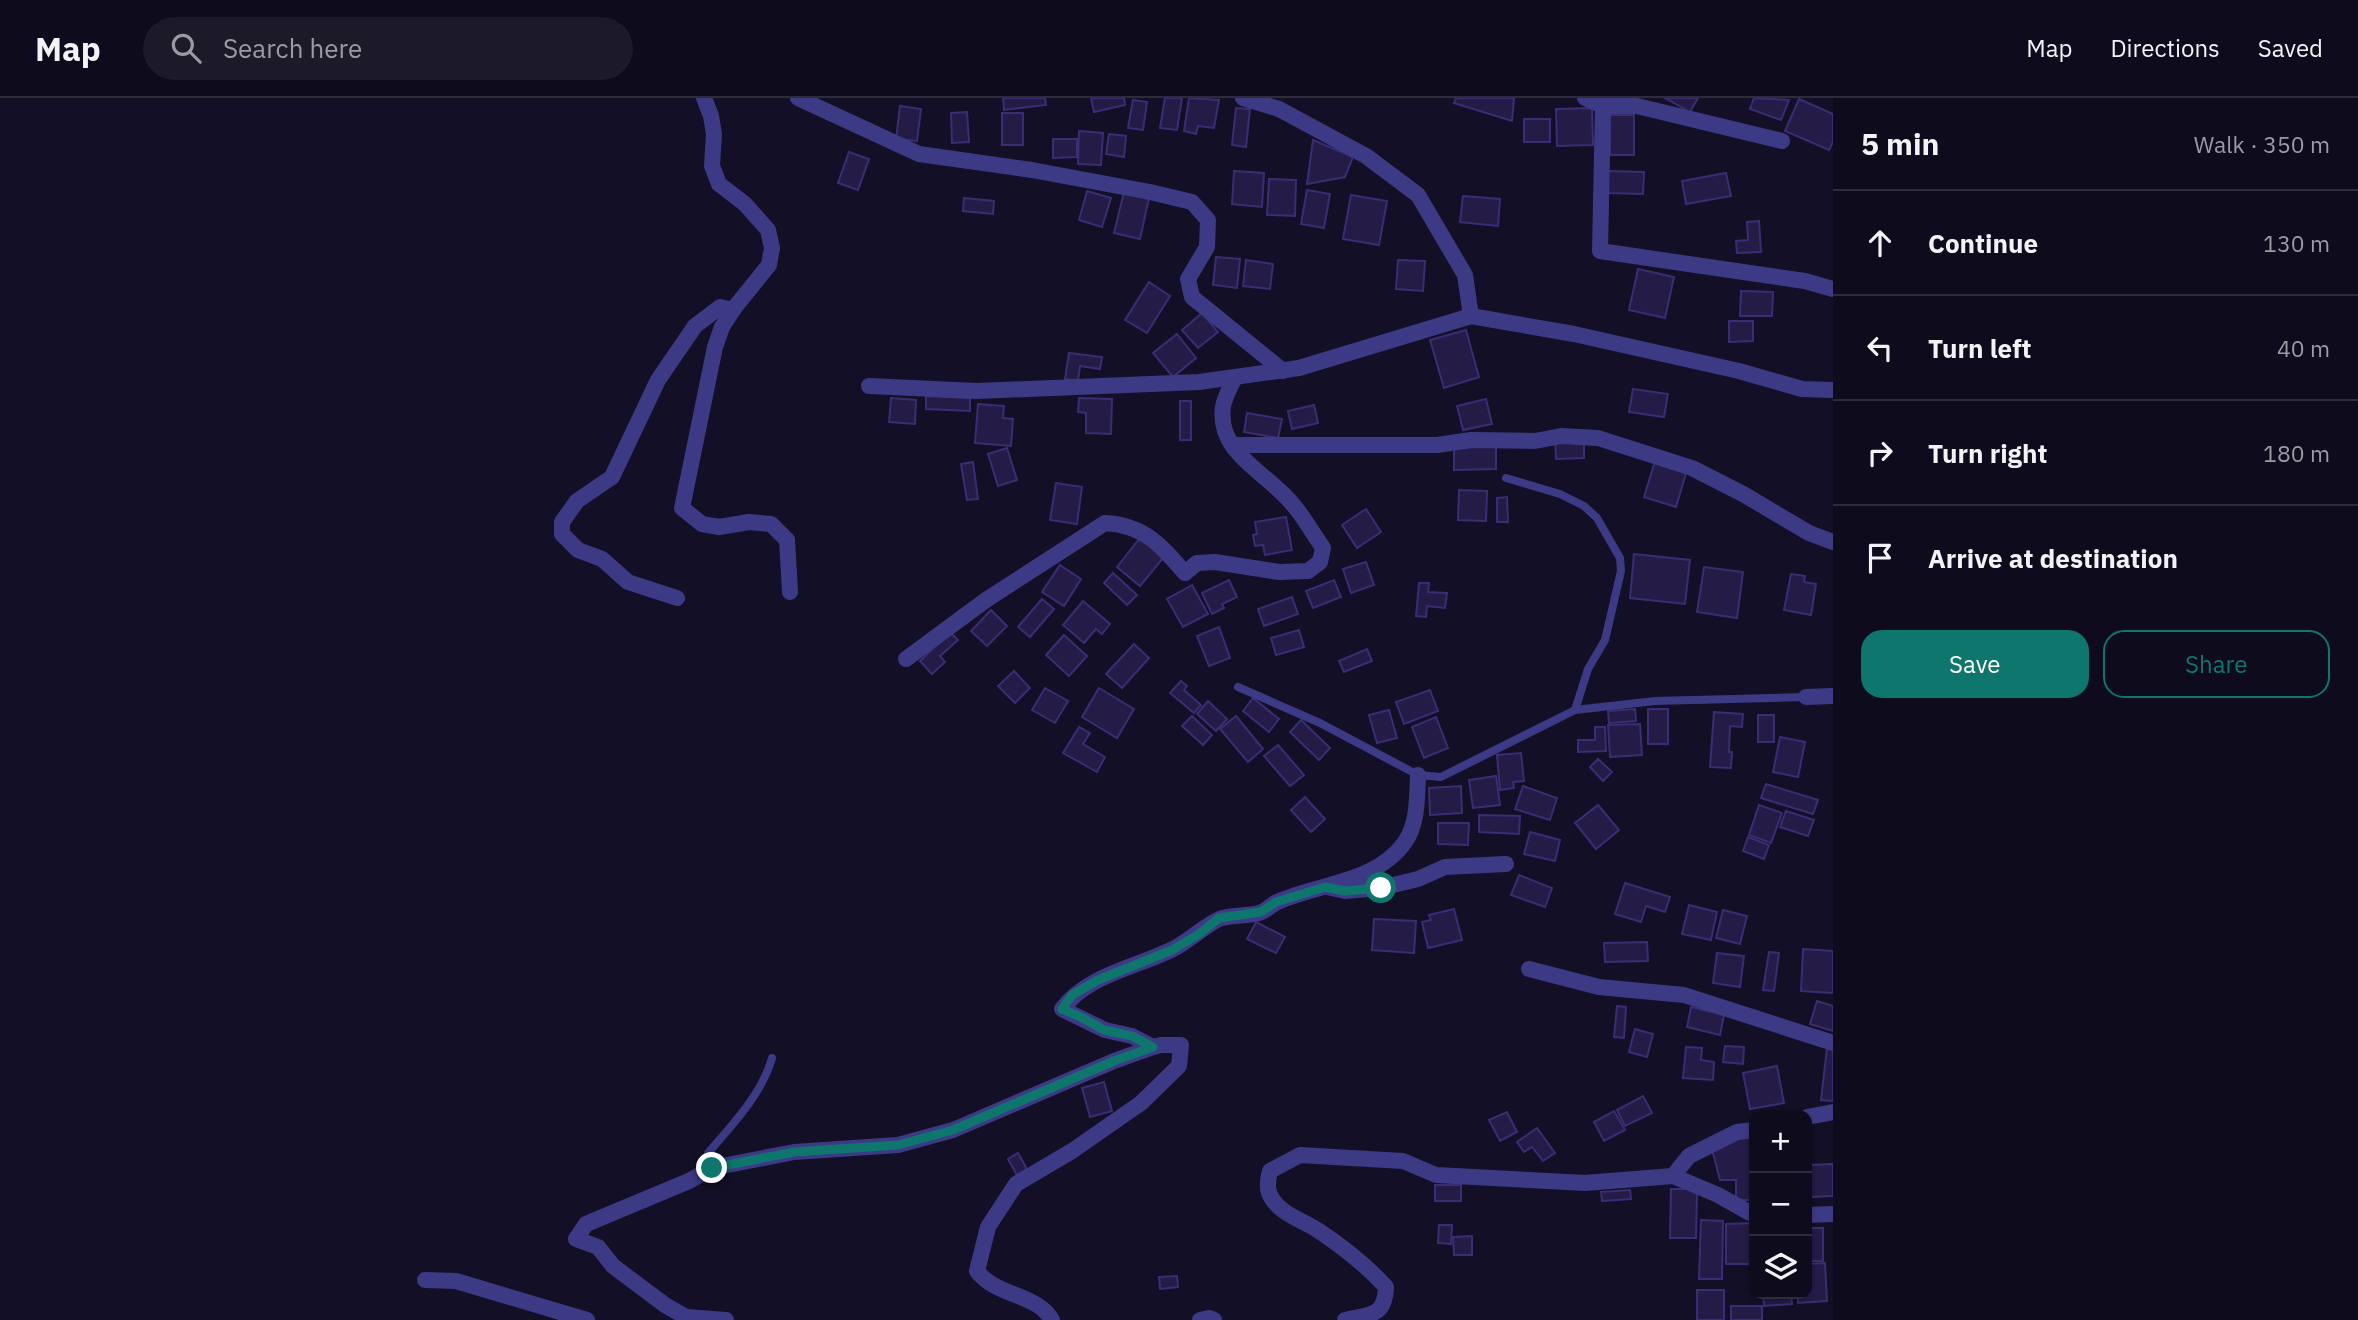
<!DOCTYPE html>
<meta charset="utf-8">
<style>
:root{--surface:#0e0b1c;--page:#1c1929;--text:#f1f3f6;--muted:#9b9ba3;--line:#2e2b3b;--accent:#0f766e}
body{margin:0;font-family:"IBM Plex Sans",sans-serif;background:var(--page);color:var(--text)}
.controls{position:absolute;right:21px;bottom:21px;display:grid;overflow:hidden;border-radius:14px;box-shadow:0 2px 5px #0004}
.controls button{width:63px;height:63px;display:grid;place-items:center;padding:0;border:0;border-bottom:2px solid var(--line);background:var(--surface);color:var(--text);font:35px sans-serif}
.stop{position:absolute;width:21px;height:21px;margin:-16px;border:5px solid #0f766e;border-radius:50%;background:#fff}
.stop.end{background:#0f766e;border-color:#fff;box-shadow:0 2px 7px #0008}
.list{margin:0;padding:0;list-style:none}
h2{display:flex;justify-content:space-between;align-items:center;height:91px;margin:0;padding:0 28px;font-size:30px}
h2 small{font-size:23px;font-weight:400;color:var(--muted)}
.list li{display:grid;grid-template-columns:46px 1fr auto;gap:21px;align-items:center;box-sizing:border-box;height:105px;padding:0 28px;border-top:2px solid var(--line)}
.list b{display:block;font-size:26px;white-space:nowrap}
.list em{font-size:23px;font-style:normal;color:var(--muted)}
.actions{display:flex;gap:14px;padding:21px 28px}
.actions a{flex:1;padding:16px 0;border:2px solid var(--accent);border-radius:21px;text-align:center;font-size:24px;color:var(--accent)}
.actions .main{background:var(--accent);color:#fff}
.icon{flex:none;width:38px;height:38px;fill:none;stroke:currentColor;stroke-width:2;stroke-linecap:round;stroke-linejoin:round}
.map{position:relative;flex:none;width:1833px;height:1222px;overflow:hidden}
header{display:flex;align-items:center;gap:42px;box-sizing:border-box;height:98px;padding:0 35px;background:var(--surface);border-bottom:2px solid var(--line)}
header strong{font-size:33px}
nav{display:flex;gap:38px;margin-inline-start:auto;font-size:24px}
.search{width:490px;height:63px;background:var(--page);display:flex;align-items:center;gap:18px;box-sizing:border-box;padding:0 24px;border-radius:38px;color:var(--muted);font-size:26px}
main{display:flex}
aside{flex:1;background:var(--surface)}
.map>svg:first-child{display:block}
.building{fill:#241b47;stroke:#3b2d73;stroke-width:2}
.lines{fill:none;stroke-linecap:round;stroke-linejoin:round}
.lane{stroke:#3d3a85;stroke-width:8}
.street{stroke:#3d3a85;stroke-width:16}
.route{stroke:#0f766e;stroke-width:9}
</style>
<header>
<strong>Map</strong>
<div class="search"><svg class="icon" aria-label="search" viewBox="0 0 24 24"><circle cx="10" cy="10" r="6"/><path d="M15 15l6 6"/></svg>Search here</div>
<nav><a>Map</a><a>Directions</a><a>Saved</a></nav>
</header>
<main>
<div class="map">
<svg width="1833" height="1222" viewBox="0 0 1833 1222">
<rect width="100%" height="100%" fill="#130f26"/>
<g class="building">
<polygon points="1003,0 1045,0 1046,7 1004,12"/>
<polygon points="1091,0 1124,0 1125,7 1094,14"/>
<polygon points="1165,0 1182,0 1177,32 1160,30"/>
<polygon points="1189,0 1219,2 1214,30 1198,28 1196,36 1184,33"/>
<polygon points="1456,0 1514,0 1512,23 1454,5"/>
<polygon points="1665,0 1698,0 1690,14"/>
<polygon points="1754,0 1789,2 1781,22 1750,11"/>
<polygon points="1799,1 1833,16 1833,44 1829,52 1785,33"/>
<polygon points="1133,2 1147,4 1143,32 1128,30"/>
<polygon points="900,8 921,11 917,43 896,41"/>
<polygon points="1236,10 1250,11 1246,49 1232,47"/>
<polygon points="1592,10 1593,47 1557,48 1556,11"/>
<polygon points="967,14 969,44 952,45 951,15"/>
<rect x="1002" y="15" width="21" height="32"/>
<rect x="1610" y="17" width="24" height="40"/>
<rect x="1524" y="21" width="26" height="23"/>
<polygon points="1079,33 1103,35 1101,67 1078,66"/>
<polygon points="1109,36 1126,38 1124,59 1106,56"/>
<polygon points="1053,41 1077,41 1077,59 1053,60"/>
<polygon points="1313,42 1353,59 1345,79 1307,86"/>
<polygon points="849,54 869,61 858,92 838,85"/>
<polygon points="1234,73 1264,75 1262,109 1232,106"/>
<polygon points="1608,73 1644,74 1643,96 1607,95"/>
<polygon points="1726,75 1731,98 1686,106 1682,83"/>
<polygon points="1269,81 1296,82 1295,118 1267,117"/>
<polygon points="1307,92 1330,96 1324,130 1301,126"/>
<polygon points="1087,93 1111,100 1102,129 1079,122"/>
<polygon points="1124,94 1149,100 1140,141 1114,135"/>
<polygon points="1351,97 1387,103 1379,147 1343,141"/>
<polygon points="1463,98 1500,101 1498,128 1460,124"/>
<polygon points="964,100 994,103 993,116 963,113"/>
<polygon points="1759,123 1761,154 1737,155 1736,143 1748,142 1747,124"/>
<polygon points="1216,159 1240,161 1237,190 1213,187"/>
<polygon points="1246,162 1273,166 1270,191 1243,188"/>
<polygon points="1398,162 1425,163 1423,193 1396,191"/>
<polygon points="1638,171 1674,179 1665,220 1629,212"/>
<polygon points="1149,184 1170,198 1147,235 1125,222"/>
<polygon points="1741,193 1773,194 1772,218 1740,218"/>
<polygon points="1202,215 1218,234 1198,250 1182,232"/>
<polygon points="1729,223 1753,223 1753,243 1729,244"/>
<polygon points="1466,232 1479,279 1444,290 1430,242"/>
<polygon points="1177,236 1196,260 1173,279 1153,255"/>
<polygon points="1069,255 1102,259 1100,271 1080,268 1078,283 1065,281"/>
<polygon points="1633,291 1668,296 1664,319 1629,314"/>
<polygon points="926,298 970,300 970,313 926,311"/>
<polygon points="891,300 916,302 915,326 889,324"/>
<polygon points="1079,300 1112,301 1111,336 1086,335 1086,315 1078,314"/>
<polygon points="1486,301 1492,326 1463,332 1457,308"/>
<rect x="1180" y="303" width="11" height="39"/>
<polygon points="978,306 1004,308 1003,320 1013,321 1011,348 975,345"/>
<polygon points="1314,307 1318,325 1292,331 1288,313"/>
<polygon points="1247,315 1282,321 1278,340 1244,334"/>
<polygon points="1555,341 1584,341 1584,360 1556,361"/>
<polygon points="1496,346 1496,371 1454,372 1454,347"/>
<polygon points="1007,350 1017,382 998,388 988,356"/>
<polygon points="1655,363 1687,372 1676,409 1644,399"/>
<polygon points="973,364 978,401 967,402 961,366"/>
<polygon points="1056,385 1082,389 1077,426 1050,422"/>
<polygon points="1459,392 1487,393 1486,423 1458,422"/>
<polygon points="1507,399 1508,424 1497,424 1497,400"/>
<polygon points="1366,411 1381,434 1357,450 1342,427"/>
<polygon points="1286,419 1292,452 1265,457 1263,447 1255,448 1253,437 1257,436 1255,424"/>
<polygon points="1140,440 1164,459 1140,488 1117,469"/>
<polygon points="1634,456 1690,462 1685,506 1630,500"/>
<polygon points="1366,464 1374,487 1351,495 1343,471"/>
<polygon points="1060,467 1081,481 1064,508 1042,494"/>
<polygon points="1704,469 1743,474 1737,520 1697,514"/>
<polygon points="1113,475 1137,497 1127,507 1104,485"/>
<polygon points="1791,476 1805,478 1804,484 1816,486 1811,517 1784,512"/>
<polygon points="1229,482 1237,499 1222,506 1224,510 1212,516 1202,495"/>
<polygon points="1334,482 1341,499 1313,510 1306,493"/>
<polygon points="1419,485 1429,485 1428,494 1447,495 1445,510 1427,508 1426,519 1416,518"/>
<polygon points="1192,487 1208,516 1183,529 1167,501"/>
<polygon points="1292,499 1298,516 1264,528 1258,511"/>
<polygon points="1042,501 1054,511 1030,539 1018,529"/>
<polygon points="1083,503 1110,526 1102,536 1096,531 1084,545 1063,527"/>
<polygon points="991,512 1007,528 987,548 971,533"/>
<polygon points="1219,529 1230,560 1209,568 1197,538"/>
<polygon points="1299,532 1304,549 1276,557 1271,540"/>
<polygon points="950,534 958,542 940,558 945,564 932,576 920,563"/>
<polygon points="1064,537 1087,558 1069,578 1046,557"/>
<polygon points="1134,546 1149,560 1122,590 1106,576"/>
<polygon points="1367,551 1372,563 1344,574 1339,563"/>
<polygon points="1014,573 1030,590 1015,605 998,588"/>
<polygon points="1181,583 1187,588 1184,592 1201,607 1194,615 1170,595"/>
<polygon points="1045,590 1068,603 1055,625 1032,612"/>
<polygon points="1099,590 1134,611 1117,640 1082,619"/>
<polygon points="1430,592 1438,613 1404,626 1396,604"/>
<polygon points="1253,600 1279,621 1269,634 1243,613"/>
<polygon points="1208,603 1227,621 1216,633 1197,616"/>
<polygon points="1635,611 1636,623 1609,625 1608,613"/>
<rect x="1648" y="611" width="20" height="35"/>
<polygon points="1389,612 1397,640 1377,645 1369,617"/>
<polygon points="1714,614 1743,616 1742,629 1730,628 1729,654 1732,654 1731,670 1710,669"/>
<rect x="1758" y="617" width="16" height="27"/>
<polygon points="1192,618 1212,637 1203,647 1182,628"/>
<polygon points="1236,618 1263,651 1248,664 1220,631"/>
<polygon points="1436,619 1448,650 1424,660 1412,629"/>
<polygon points="1301,622 1330,650 1319,662 1290,634"/>
<polygon points="1640,626 1642,657 1610,659 1608,627"/>
<polygon points="1079,629 1090,635 1083,646 1105,659 1097,674 1063,655"/>
<polygon points="1595,629 1605,629 1606,653 1578,654 1578,642 1595,642"/>
<polygon points="1780,639 1805,644 1798,679 1773,674"/>
<polygon points="1278,647 1304,677 1290,688 1264,658"/>
<polygon points="1521,655 1524,683 1513,684 1514,690 1500,692 1497,657"/>
<polygon points="1598,661 1612,674 1603,683 1590,669"/>
<polygon points="1496,678 1500,707 1473,710 1469,682"/>
<polygon points="1766,686 1818,702 1813,716 1761,700"/>
<polygon points="1461,688 1462,715 1430,717 1429,690"/>
<polygon points="1523,688 1557,700 1550,722 1515,711"/>
<polygon points="1305,699 1325,721 1311,734 1291,712"/>
<polygon points="1598,707 1619,732 1596,751 1575,725"/>
<polygon points="1759,707 1782,715 1771,745 1749,737"/>
<polygon points="1786,713 1814,722 1808,738 1780,729"/>
<polygon points="1479,717 1520,718 1519,736 1479,734"/>
<polygon points="1438,725 1469,725 1468,747 1438,746"/>
<polygon points="1530,734 1560,742 1555,763 1524,756"/>
<polygon points="1748,739 1769,747 1764,761 1743,753"/>
<polygon points="1519,777 1552,790 1545,809 1511,797"/>
<polygon points="1625,785 1670,799 1665,814 1646,808 1641,824 1615,816"/>
<polygon points="1689,807 1717,814 1711,842 1682,836"/>
<polygon points="1454,811 1462,842 1428,850 1422,824 1431,822 1429,817"/>
<polygon points="1723,812 1747,818 1740,846 1716,840"/>
<polygon points="1374,821 1416,823 1414,855 1372,852"/>
<polygon points="1256,824 1285,839 1276,855 1247,841"/>
<polygon points="1647,844 1648,863 1605,864 1604,845"/>
<polygon points="1803,851 1833,853 1833,895 1801,893"/>
<polygon points="1769,854 1779,855 1774,893 1763,892"/>
<polygon points="1717,855 1744,858 1740,889 1713,885"/>
<polygon points="1817,903 1833,908 1833,933 1810,926"/>
<polygon points="1617,908 1626,909 1624,940 1614,939"/>
<polygon points="1691,909 1724,917 1720,937 1687,929"/>
<polygon points="1635,931 1653,936 1647,959 1629,954"/>
<polygon points="1725,948 1744,949 1743,966 1723,964"/>
<polygon points="1686,949 1702,950 1701,962 1714,964 1713,982 1683,980"/>
<polygon points="1827,950 1833,952 1833,1003 1821,1002"/>
<polygon points="1777,968 1784,1005 1750,1011 1743,975"/>
<polygon points="1104,984 1112,1013 1090,1019 1082,990"/>
<polygon points="1643,998 1652,1015 1625,1028 1617,1012"/>
<polygon points="1614,1013 1625,1032 1604,1043 1594,1024"/>
<polygon points="1507,1014 1517,1034 1500,1043 1489,1022"/>
<polygon points="1537,1030 1555,1055 1543,1063 1532,1049 1524,1054 1517,1044"/>
<polygon points="1754,1035 1754,1102 1736,1102 1736,1082 1720,1082 1712,1051"/>
<polygon points="1018,1055 1027,1071 1017,1077 1008,1061"/>
<polygon points="1833,1066 1833,1098 1811,1099 1810,1067"/>
<rect x="1435" y="1087" width="26" height="16"/>
<polygon points="1671,1091 1697,1091 1696,1140 1670,1140"/>
<polygon points="1630,1092 1631,1101 1602,1103 1601,1094"/>
<polygon points="1701,1122 1723,1123 1722,1181 1699,1181"/>
<polygon points="1754,1125 1754,1166 1726,1166 1726,1126"/>
<polygon points="1439,1127 1452,1127 1451,1146 1438,1145"/>
<rect x="1807" y="1130" width="16" height="33"/>
<polygon points="1472,1138 1472,1157 1454,1157 1453,1139"/>
<polygon points="1825,1165 1827,1203 1798,1205 1798,1196 1807,1196 1807,1166"/>
<polygon points="1177,1178 1178,1189 1160,1191 1159,1179"/>
<rect x="1697" y="1192" width="27" height="30"/>
<polygon points="1763,1196 1791,1196 1792,1206 1764,1208"/>
<rect x="1731" y="1208" width="31" height="14"/>
</g>
<g class="lines">
<g class="lane">
<polyline points="1506,380 1560,396 1584,408 1597,420 1620,460 1621,473 1605,542 1588,571 1575,612"/>
<polyline points="1238,589 1320,625 1418,677 1441,679 1575,612 1655,603 1806,599"/>
<path d="M712,1070L708,1055C732,1027 762,996 772,960"/>
</g>
<g class="street">
<polyline points="704,0 711,18 714,36 712,68 719,86 745,106 768,132 772,150 769,167 735,209 722,229 715,249 682,410 702,426 719,429 749,424 771,426 787,442 790,494"/>
<polyline points="798,0 919,56 1032,72 1150,94 1192,104 1208,122 1207,149 1188,181 1192,199 1283,273"/>
<polyline points="1243,0 1279,11 1366,58 1418,97 1465,177 1471,218"/>
<polyline points="1585,0 1603,8 1637,8 1782,43"/>
<polyline points="1603,8 1600,153 1805,183 1833,191"/>
<polyline points="869,288 977,293 1199,284 1299,270 1471,218 1574,236 1739,273 1802,291 1833,292"/>
<polyline points="1233,347 1437,347 1471,342 1535,343 1561,338 1598,340 1692,370 1743,396 1809,435 1833,444"/>
<polyline points="677,500 628,484 602,461 578,452 562,436 562,424 577,403 612,379 658,282 695,228 720,209 733,212"/>
<path d="M906,561L986,502L1105,425C1144,427 1161,447 1185,475L1197,465L1215,464L1279,474L1308,473L1320,464L1323,450C1310,431 1298,409 1281,394C1257,370 1217,350 1223,309C1224,300 1231,288 1235,279"/>
<polyline points="1806,599 1833,598"/>
<polyline points="1327,789 1345,793 1381,790 1418,781 1445,769 1506,766"/>
<polyline points="1529,871 1599,889 1684,897 1833,945"/>
<path d="M1153,949L1132,938L1105,932L1062,911C1089,876 1135,870 1173,851C1186,845 1212,822 1222,820C1234,817 1247,818 1259,815C1266,813 1271,807 1277,804C1320,785 1376,785 1405,744C1418,726 1417,698 1418,677"/>
<polyline points="1807,1019 1833,1014"/>
<polyline points="1673,1078 1689,1058 1737,1034 1754,1032"/>
<polyline points="1807,1117 1833,1116"/>
<polyline points="425,1182 456,1183 587,1222"/>
<path d="M686,1219L665,1207L613,1168L598,1149L576,1141L586,1126L689,1083L712,1070L794,1054L898,1047L953,1032L1114,963L1153,949L1161,947H1181L1179,968L1141,1005L1072,1053L1016,1086L988,1129L977,1173C995,1198 1038,1196 1052,1222"/>
<polyline points="684,1222 686,1219 726,1222"/>
<polyline points="1200,1222 1209,1220 1214,1222"/>
<path d="M1345,1222C1370,1216 1385,1219 1386,1189C1367,1168 1343,1149 1319,1133C1303,1122 1281,1117 1271,1099C1266,1091 1268,1081 1270,1073L1300,1057L1403,1063L1436,1077L1585,1085L1673,1078L1718,1097L1750,1115L1754,1116"/>
</g>
</g>
<g class="lines">
<polyline class="route" points="712,1070 794,1054 898,1047 953,1032 1114,963 1153,949 1132,938 1104,932 1083,920 1062,911 1072,897 1098,882 1172,852 1199,836 1219,820 1261,814 1276,804 1325,789 1345,793 1381,790"/>
</g>
</svg>
<div class="controls">
<button>+</button>
<button>−</button>
<button><svg class="icon" aria-label="layers" viewBox="0 0 24 24"><path d="M12 4l9 5-9 5-9-5zM3 14l9 5 9-5"/></svg></button>
</div>
<div class="stop" style="left:1381px;top:790px"></div>
<div class="stop end" style="left:712px;top:1070px"></div>
</div>
<aside>
<h2>5 min<small>Walk · 350 m</small></h2>
<ul class="list">
<li><svg class="icon" aria-label="ahead" viewBox="0 0 24 24"><path d="M12 20V5M6 11l6-6 6 6"/></svg><div><b>Continue</b></div><em>130 m</em></li>
<li><svg class="icon" aria-label="left" viewBox="0 0 24 24"><path d="M17 20v-9H6M10 6l-5 5 5 5"/></svg><div><b>Turn left</b></div><em>40 m</em></li>
<li><svg class="icon" aria-label="right" viewBox="0 0 24 24"><path d="M7 20v-9h11M14 6l5 5-5 5"/></svg><div><b>Turn right</b></div><em>180 m</em></li>
<li><svg class="icon" aria-label="arrive" viewBox="0 0 24 24"><path d="M6 21V4h12l-3 4 3 4H6"/></svg><div><b>Arrive at destination</b></div></li>
</ul>
<div class="actions"><a class="main">Save</a><a>Share</a></div>
</aside>
</main>
